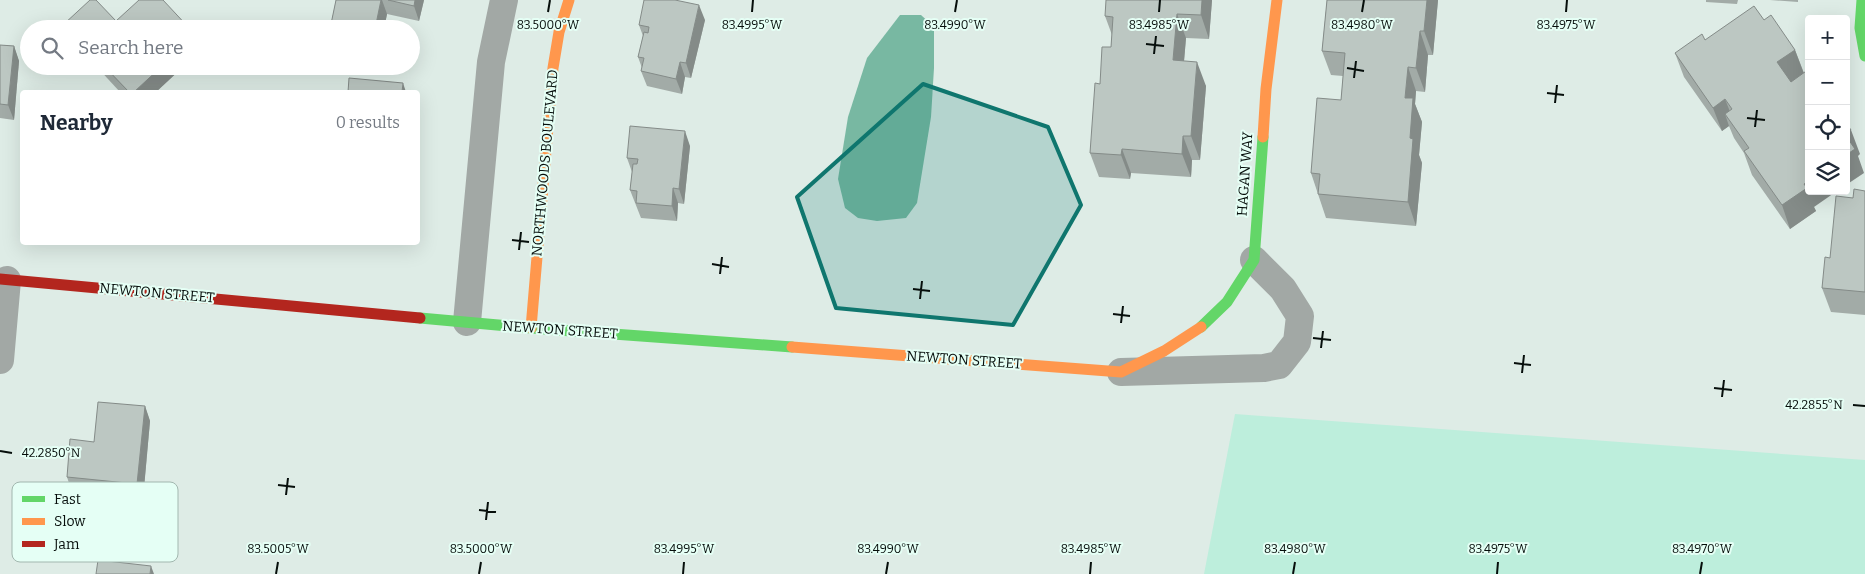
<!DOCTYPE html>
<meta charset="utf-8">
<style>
:root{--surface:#fff;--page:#f6f6f7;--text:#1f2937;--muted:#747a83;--line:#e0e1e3}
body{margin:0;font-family:Bitter,serif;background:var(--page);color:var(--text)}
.controls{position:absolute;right:15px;top:15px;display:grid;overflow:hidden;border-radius:5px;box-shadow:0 5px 20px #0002}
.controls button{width:45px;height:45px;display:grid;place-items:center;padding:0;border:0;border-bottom:1px solid var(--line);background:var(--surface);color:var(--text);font:25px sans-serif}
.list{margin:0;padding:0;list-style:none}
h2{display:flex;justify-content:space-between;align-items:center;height:65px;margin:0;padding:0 20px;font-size:21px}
h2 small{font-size:16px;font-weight:400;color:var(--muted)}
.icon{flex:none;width:28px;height:28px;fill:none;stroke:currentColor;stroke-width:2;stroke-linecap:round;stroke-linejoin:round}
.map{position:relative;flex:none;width:1865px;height:574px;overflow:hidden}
.search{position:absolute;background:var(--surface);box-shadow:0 5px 20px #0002;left:20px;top:20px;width:400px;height:55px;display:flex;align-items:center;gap:12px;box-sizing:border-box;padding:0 18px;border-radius:28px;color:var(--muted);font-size:19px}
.panel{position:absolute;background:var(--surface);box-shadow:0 5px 20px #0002;left:20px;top:90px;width:400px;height:155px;border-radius:5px}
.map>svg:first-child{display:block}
.green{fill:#bdeedc}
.water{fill:#78b8a2}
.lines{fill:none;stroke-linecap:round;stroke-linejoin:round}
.street{stroke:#a2a8a5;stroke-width:28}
.fast{stroke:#63d668;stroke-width:11}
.slow{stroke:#ff974d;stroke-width:11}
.jam{stroke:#b3261e;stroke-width:11}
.wall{fill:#a2aba7}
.shaded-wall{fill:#848b88}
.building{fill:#bcc7c2;stroke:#848b88}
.marked{fill:#0f766e;fill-opacity:0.2;stroke:#0f766e;stroke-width:4;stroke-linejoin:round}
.ticks{fill:none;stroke:#060e0b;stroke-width:2}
.labels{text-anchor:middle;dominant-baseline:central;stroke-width:4;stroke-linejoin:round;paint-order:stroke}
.street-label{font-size:14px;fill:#060e0b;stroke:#e5fff5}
.key{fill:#e5fff5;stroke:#a2b7af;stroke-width:1}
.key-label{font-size:14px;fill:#060e0b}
.ticks-label{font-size:12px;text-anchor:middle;fill:#060e0b;stroke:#e5fff5;stroke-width:4;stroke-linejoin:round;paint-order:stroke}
</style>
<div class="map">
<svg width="1865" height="574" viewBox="0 0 1865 574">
<rect width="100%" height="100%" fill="#deece6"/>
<polygon class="green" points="1235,414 1865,460 1865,574 1204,574"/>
<polygon class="water" points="900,15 921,15 934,27 934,68 931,117 917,203 906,218 877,221 858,218 845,208 838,179 848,117 867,58"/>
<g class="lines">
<g class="street">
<polyline points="467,322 491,62 504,0"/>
<polyline points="0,360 7,280"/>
<polyline points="1121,372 1264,368 1279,365 1297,342 1300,316 1283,289 1254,260"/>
</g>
<g class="fast">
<polyline points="1862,0 1860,28 1865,56"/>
<polyline points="420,318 531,328 792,347"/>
<polyline points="1201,327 1227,302 1254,260 1263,137"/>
</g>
<g class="slow">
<polyline points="1263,137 1266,89 1277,0"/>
<polyline points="531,328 553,68 559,32 569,0"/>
<polyline points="792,347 1121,372 1164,351 1201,327"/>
</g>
<polyline class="jam" points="0,279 420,318"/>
</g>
<g class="wall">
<polygon points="336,0 424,0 419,21 387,14 384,29 333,29 331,24"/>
<polygon points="1212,0 1209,39 1186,38 1184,61 1206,86 1200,160 1192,160 1191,177 1131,173 1130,179 1099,177 1090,153 1100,84 1111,47 1112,35 1105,16"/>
<polygon points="1327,0 1438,0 1433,55 1428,55 1425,92 1416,91 1415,104 1422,122 1419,155 1422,163 1416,226 1326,218 1311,173 1341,100 1343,76 1331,75 1322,51"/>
<polygon points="1706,0 1738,0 1737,4 1706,2"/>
<polygon points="1770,0 1798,0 1798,2"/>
<polygon points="705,20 691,78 685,77 682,94 647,86 641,71 642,68 638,57 643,36 639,25"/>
<polygon points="1764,20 1795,50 1804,73 1814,207 1816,211 1790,229 1752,175 1744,153 1734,138 1729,126 1722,131 1684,77 1675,53 1705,40"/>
<polygon points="0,45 14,46 19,61 14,120 0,118"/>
<polygon points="96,66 184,66 156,92 120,92"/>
<polygon points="690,146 684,204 678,203 677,221 641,218 630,190 632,172 627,158"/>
<polygon points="1865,191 1865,315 1831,312 1822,288 1830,258 1853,198"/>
<polygon points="145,406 150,421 143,499 72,492 67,477 94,442"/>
</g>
<g class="shaded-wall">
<polygon points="381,0 382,0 387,14 384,29 375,29"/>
<polygon points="415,0 424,0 419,21 414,6"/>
<polygon points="1202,0 1212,0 1209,39 1201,15"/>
<polygon points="1427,0 1438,0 1433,55 1424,31"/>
<polygon points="699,5 705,20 691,78 686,63"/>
<polygon points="1177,14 1186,38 1182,84 1173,60"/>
<polygon points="1420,31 1428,55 1425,92 1416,68"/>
<polygon points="14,46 19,61 14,120 8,105"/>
<polygon points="1795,50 1804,74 1785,86 1777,62"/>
<polygon points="680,62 685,77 682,94 676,79"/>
<polygon points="1197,62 1206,86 1200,160 1191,136"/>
<polygon points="162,66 184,66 156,92 134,92"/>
<polygon points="1408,67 1416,91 1415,104 1422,122 1419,155 1422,163 1416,226 1408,202 1410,138 1405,98"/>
<polygon points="403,83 406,92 402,92"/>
<polygon points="1725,99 1734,122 1725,114 1729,126 1722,131 1713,108"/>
<polygon points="1851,130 1860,154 1858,156 1864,173 1846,185 1846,134"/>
<polygon points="685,131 690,146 684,204 679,189"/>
<polygon points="1183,136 1192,160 1191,177 1182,154"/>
<polygon points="1122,149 1131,173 1130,179 1121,155"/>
<polygon points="1809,181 1809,191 1837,191 1814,207 1816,211 1790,229 1782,205"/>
<polygon points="673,188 678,203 677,221 672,206"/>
<polygon points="145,406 150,421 143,499 137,484"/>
<polygon points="151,566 154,574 150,574"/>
</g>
<g class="building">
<polygon points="90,0 96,0 116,21 139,0 163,0 190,29 69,29 64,24"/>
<polygon points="336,0 381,0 375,29 351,29 331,24"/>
<polygon points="388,0 415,0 414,6"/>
<polygon points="644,0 675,0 699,5 686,63 680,62 676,79 641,71 644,58 638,57 644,32 648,33 649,27 639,25"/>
<polygon points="1106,0 1202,0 1201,15 1177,14 1173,60 1197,62 1191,136 1183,136 1182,154 1122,149 1121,155 1090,153 1095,83 1100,84 1102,47 1111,47 1113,17 1105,16"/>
<polygon points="1327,0 1427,0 1424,31 1420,31 1416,68 1408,67 1405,98 1413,98 1410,138 1413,139 1408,202 1318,194 1320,174 1311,173 1317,98 1341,100 1345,53 1322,51"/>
<polygon points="1754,6 1764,20 1771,15 1795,50 1777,62 1791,82 1809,69 1809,181 1804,184 1807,188 1782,205 1744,151 1749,148 1725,114 1732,109 1725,99 1713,108 1675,53 1702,34 1705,40"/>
<polygon points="0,45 14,46 8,105 0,104"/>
<polygon points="104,66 162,66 134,92 129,92"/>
<polygon points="349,78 403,83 402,92 348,92"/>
<polygon points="1846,123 1851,130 1846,134"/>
<polygon points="630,126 685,131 679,189 673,188 672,206 636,203 637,191 630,190 633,164 637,164 638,159 627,158"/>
<polygon points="1846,136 1855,149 1846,155"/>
<polygon points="1854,189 1865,191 1865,292 1822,288 1825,257 1830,258 1836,196 1853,198"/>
<polygon points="98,402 145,406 137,484 67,477 70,439 94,442"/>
<polygon points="98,560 151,566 150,574 96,574"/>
</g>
<path class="marked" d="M923,84L1048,127L1081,205L1013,325L836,308L797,197Z"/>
<path class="ticks" d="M548,12L550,0M752,12L753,0M955,12L957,0M1159,12L1160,0M1362,12L1364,0M1566,12L1567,0M1146,44L1164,46M1154,54L1156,36M1347,68L1364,71M1354,78L1356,61M1547,93L1564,95M1555,103L1557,85M1747,118L1765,120M1755,127L1757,110M512,240L529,242M519,250L521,232M712,264L729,267M720,274L722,257M913,289L930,291M920,299L922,281M1113,314L1130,316M1121,323L1123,306M1313,338L1331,340M1321,348L1323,331M1514,363L1531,365M1522,373L1524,355M1714,388L1732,390M1722,397L1724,380M1853,405L1865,406M0,451L12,453M278,485L295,487M286,495L288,478M479,510L496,512M486,520L488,502M276,574L278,562M479,574L481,562M683,574L684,562M886,574L888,562M1090,574L1091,562M1293,574L1295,562M1497,574L1498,562M1700,574L1702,562"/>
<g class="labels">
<g class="street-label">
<text transform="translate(545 163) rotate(-85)">NORTHWOODS BOULEVARD</text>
<text transform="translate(1245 174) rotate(-86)">HAGAN WAY</text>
<text transform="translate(157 293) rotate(5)">NEWTON STREET</text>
<text transform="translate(560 330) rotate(4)">NEWTON STREET</text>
<text transform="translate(964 360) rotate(4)">NEWTON STREET</text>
</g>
</g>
<rect x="12" y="482" width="166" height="80" rx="8" class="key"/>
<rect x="22" y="496" width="23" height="6" fill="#63d668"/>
<rect x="22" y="518" width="23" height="7" fill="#ff974d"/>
<rect x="22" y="541" width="23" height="6" fill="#b3261e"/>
<g class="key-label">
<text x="54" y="504">Fast</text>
<text x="54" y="526">Slow</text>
<text x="54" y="549">Jam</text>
</g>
<g class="ticks-label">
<text x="548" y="29">83.5000°W</text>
<text x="752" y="29">83.4995°W</text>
<text x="955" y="29">83.4990°W</text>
<text x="1159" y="29">83.4985°W</text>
<text x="1362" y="29">83.4980°W</text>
<text x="1566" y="29">83.4975°W</text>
<text x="1814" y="409">42.2855°N</text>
<text x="51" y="457">42.2850°N</text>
<text x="278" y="553">83.5005°W</text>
<text x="481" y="553">83.5000°W</text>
<text x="684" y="553">83.4995°W</text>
<text x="888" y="553">83.4990°W</text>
<text x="1091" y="553">83.4985°W</text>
<text x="1295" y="553">83.4980°W</text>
<text x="1498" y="553">83.4975°W</text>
<text x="1702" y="553">83.4970°W</text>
</g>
</svg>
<div class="controls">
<button>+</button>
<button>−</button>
<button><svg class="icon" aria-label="locate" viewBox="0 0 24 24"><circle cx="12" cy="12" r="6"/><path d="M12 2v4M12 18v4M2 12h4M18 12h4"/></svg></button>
<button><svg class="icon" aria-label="layers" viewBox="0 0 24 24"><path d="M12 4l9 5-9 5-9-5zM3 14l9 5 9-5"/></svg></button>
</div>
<div class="search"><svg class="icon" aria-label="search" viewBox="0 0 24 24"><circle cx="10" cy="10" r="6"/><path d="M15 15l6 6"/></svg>Search here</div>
<section class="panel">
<h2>Nearby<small>0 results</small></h2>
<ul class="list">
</ul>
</section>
</div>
